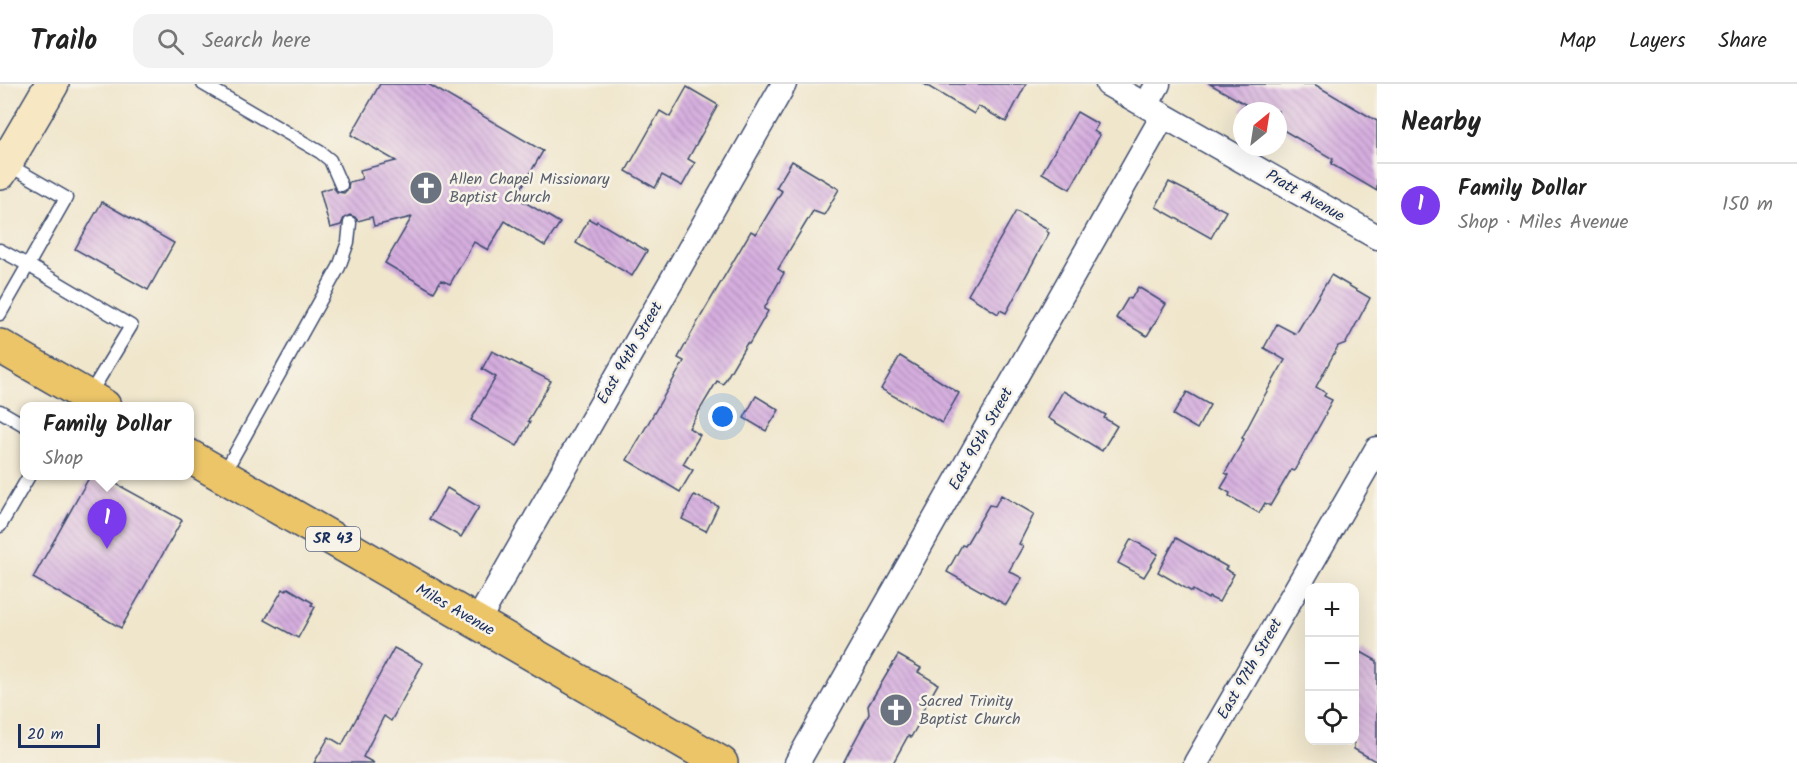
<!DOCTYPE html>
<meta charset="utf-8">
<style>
:root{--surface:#fff;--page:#f2f2f2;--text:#222;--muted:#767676;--line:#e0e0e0;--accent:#7c3aed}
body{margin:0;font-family:Kalam,sans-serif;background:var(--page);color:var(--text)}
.controls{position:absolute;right:18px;bottom:18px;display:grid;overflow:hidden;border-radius:12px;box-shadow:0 6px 24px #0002}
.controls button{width:54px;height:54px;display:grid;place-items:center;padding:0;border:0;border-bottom:2px solid var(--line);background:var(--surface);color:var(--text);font:30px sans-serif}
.compass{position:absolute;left:1233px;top:18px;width:54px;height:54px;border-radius:50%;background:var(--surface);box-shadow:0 6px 24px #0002;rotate:30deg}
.scale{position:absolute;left:18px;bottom:15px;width:82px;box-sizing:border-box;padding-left:6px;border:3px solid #1b2f5e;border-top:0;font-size:16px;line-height:21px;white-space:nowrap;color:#1b2f5e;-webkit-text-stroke:4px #f7f3e8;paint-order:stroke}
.you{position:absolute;left:723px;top:333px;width:21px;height:21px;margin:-15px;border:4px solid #fff;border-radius:50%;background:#1a73e8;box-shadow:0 0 0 9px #1a73e833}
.badge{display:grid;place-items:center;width:39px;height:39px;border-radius:50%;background:var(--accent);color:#fff;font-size:20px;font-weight:700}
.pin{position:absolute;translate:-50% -50px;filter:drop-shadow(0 2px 3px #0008)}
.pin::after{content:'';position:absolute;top:32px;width:21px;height:18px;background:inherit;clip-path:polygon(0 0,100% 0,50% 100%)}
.popup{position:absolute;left:20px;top:318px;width:174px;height:78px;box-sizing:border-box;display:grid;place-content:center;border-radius:12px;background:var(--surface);filter:drop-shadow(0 2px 4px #0005);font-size:20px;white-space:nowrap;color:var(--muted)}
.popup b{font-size:22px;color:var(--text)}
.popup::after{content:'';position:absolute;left:50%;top:100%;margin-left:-12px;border:12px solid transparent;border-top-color:var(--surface)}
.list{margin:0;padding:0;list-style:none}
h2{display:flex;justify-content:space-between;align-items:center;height:78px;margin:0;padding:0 24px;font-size:26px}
h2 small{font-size:20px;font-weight:400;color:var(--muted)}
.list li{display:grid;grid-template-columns:39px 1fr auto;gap:18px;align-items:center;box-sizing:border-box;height:84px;padding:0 24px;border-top:2px solid var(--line)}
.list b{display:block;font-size:22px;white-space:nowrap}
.list p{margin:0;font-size:20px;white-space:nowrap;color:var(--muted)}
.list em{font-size:20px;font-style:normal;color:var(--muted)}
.icon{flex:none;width:33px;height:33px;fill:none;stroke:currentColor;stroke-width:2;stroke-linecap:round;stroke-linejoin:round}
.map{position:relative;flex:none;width:1377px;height:679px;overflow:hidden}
header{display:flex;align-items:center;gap:36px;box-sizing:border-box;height:84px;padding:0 30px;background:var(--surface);border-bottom:2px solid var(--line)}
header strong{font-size:28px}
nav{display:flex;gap:33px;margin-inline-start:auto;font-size:21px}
.search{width:420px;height:54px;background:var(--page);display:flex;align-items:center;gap:15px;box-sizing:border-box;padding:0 21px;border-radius:18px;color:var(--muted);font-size:22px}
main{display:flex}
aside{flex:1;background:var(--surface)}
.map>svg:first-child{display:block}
.building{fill:url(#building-back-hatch)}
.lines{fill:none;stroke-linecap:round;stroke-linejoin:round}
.lane-casing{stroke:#3b4a6e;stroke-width:15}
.street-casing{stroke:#3b4a6e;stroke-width:27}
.secondary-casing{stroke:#3b4a6e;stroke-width:36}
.primary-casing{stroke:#3b4a6e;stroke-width:36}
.lane{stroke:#fff;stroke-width:12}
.street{stroke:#fff;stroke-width:24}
.secondary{stroke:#f7e8c3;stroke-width:33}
.primary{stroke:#ecc569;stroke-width:33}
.labels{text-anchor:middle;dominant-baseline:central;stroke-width:5;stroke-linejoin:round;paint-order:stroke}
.shield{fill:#f7f3e8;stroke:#5d6a87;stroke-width:1.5}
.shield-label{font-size:15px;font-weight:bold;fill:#1b2f5e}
.worship-label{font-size:16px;fill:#5b616d;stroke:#f7f3e8;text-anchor:start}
.street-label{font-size:16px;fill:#1b2f5e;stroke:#f7f3e8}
</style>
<header>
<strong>Trailo</strong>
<div class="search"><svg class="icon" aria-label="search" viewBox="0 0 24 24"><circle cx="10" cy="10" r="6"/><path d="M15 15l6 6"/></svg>Search here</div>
<nav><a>Map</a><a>Layers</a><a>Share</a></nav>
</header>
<main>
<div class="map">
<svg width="1377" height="679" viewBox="0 0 1377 679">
<defs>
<pattern id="building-back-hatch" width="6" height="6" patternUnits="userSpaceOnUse" patternTransform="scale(1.5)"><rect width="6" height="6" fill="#d6aedf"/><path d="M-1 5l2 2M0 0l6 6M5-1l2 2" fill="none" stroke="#ad8eb8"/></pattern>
</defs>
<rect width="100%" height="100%" fill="#f7f3e8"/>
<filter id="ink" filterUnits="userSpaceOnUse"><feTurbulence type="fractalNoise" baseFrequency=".0167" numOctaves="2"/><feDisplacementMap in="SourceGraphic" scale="12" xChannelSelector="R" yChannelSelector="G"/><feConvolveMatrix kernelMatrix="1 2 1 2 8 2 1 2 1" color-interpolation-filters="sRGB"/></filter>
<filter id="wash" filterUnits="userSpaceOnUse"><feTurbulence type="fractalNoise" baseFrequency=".008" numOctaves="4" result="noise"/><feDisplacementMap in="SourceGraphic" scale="24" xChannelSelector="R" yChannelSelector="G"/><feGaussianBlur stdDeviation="1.35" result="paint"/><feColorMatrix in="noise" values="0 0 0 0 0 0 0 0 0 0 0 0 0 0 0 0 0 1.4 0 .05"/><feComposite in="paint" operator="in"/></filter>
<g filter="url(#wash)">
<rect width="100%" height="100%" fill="#f0e6cc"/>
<g id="blocks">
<g class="building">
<polygon points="380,0 428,0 543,67 516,113 560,139 545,162 505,137 488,166 474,158 450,200 441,196 434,208 385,179 412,133 374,142 372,133 358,137 355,133 350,131 344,134 341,141 330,144 320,107 333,103 337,108 344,109 348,105 349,98 362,95 360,86 396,77 351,51"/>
<polygon points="924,0 1026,0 1006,38 978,22 974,30"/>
<polygon points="1210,0 1314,0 1377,37 1377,107 1331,80 1333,75 1278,43 1278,27 1241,27 1245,20"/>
<polygon points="687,3 718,21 688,75 695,79 682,102 662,91 655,104 626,87 660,27 670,33"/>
<polygon points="1077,28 1098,40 1094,47 1100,51 1070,105 1042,89"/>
<polygon points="792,77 839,105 824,131 813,127 778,185 784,189 764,225 768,227 749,260 747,259 723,300 717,297 689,344 700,351 683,380 693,386 680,408 627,376 684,277 678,274 701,232 751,147 756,150 782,107 776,104"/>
<polygon points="1169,98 1226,127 1211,154 1156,123"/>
<polygon points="102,118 174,159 148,206 75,165"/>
<polygon points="1016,127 1048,145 1046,147 1049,149 1006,229 1000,226 998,230 968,211"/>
<polygon points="589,135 596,139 597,137 647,167 632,192 576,159"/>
<polygon points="1331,191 1370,214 1346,259 1338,262 1316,303 1326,309 1324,312 1332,316 1325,329 1326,330 1294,387 1291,386 1270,422 1265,419 1259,429 1229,412 1230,409 1221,404 1229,391 1225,389 1244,355 1242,354 1262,316 1285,276 1264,264 1277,240 1296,250"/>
<polygon points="1138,203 1166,220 1147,252 1116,234 1128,214 1131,215"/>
<polygon points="492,267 551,297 528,337 530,338 517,362 471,336 496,293 482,285"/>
<polygon points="900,272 959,309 942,339 881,305"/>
<polygon points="1063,307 1106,331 1104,334 1117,342 1102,367 1048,334"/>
<polygon points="1187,308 1210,321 1197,345 1173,331"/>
<polygon points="756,312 779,326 766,347 744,334"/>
<polygon points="90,392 102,392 182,436 121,544 33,494"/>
<polygon points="447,404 479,423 461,453 429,435"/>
<polygon points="694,411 718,422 706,447 682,435"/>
<polygon points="1001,411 1034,430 1019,460 1023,462 1009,487 1022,494 1006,521 947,488 962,461 965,462 989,421 995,422"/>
<polygon points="1176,454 1227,483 1225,485 1234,490 1219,518 1209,513 1208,515 1193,506 1192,508 1158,488"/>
<polygon points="1131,455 1158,470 1144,493 1118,479"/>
<polygon points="288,504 313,519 311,521 315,523 298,554 265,536 283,505 286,507"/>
<polygon points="394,564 423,579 391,637 384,632 363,673 374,679 314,679 329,653 342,661"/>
<polygon points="1361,568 1377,577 1377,678 1354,665 1354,579"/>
<polygon points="898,571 921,584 918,588 938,600 920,631 923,632 911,653 908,652 893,679 843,679 869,630 868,622"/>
</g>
</g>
</g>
<g filter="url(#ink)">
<use href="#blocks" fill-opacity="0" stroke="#3b4a6e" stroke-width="1.5"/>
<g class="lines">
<defs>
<g id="lane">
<polyline points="203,0 320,68 330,76 341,101"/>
<polyline points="7,80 66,114 28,181 131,242 88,313"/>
<polyline points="0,166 28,181 0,230"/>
<polyline points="0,327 24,341"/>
<polyline points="223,391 339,183 348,158 350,139"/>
<polyline points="0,442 29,392"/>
</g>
<g id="street">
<polyline points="1108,0 1377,153"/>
<polyline points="1146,21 1158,0"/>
<polyline points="477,538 784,0"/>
<polyline points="797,679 1163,32"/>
<polyline points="1196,679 1377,365"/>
</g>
<polyline id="secondary" points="0,89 52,0"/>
<g id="primary">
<polyline points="0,262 104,322"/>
<polyline points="189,372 721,679"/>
</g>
</defs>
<use href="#lane" class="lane-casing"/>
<use href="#street" class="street-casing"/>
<use href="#secondary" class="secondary-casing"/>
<use href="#primary" class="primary-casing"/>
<use href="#lane" class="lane"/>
<use href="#street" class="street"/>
<use href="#secondary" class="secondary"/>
<use href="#primary" class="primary"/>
</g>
</g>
<defs>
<symbol id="church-disc" viewBox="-11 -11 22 22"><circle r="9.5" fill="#6b7280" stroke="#f7f3e8"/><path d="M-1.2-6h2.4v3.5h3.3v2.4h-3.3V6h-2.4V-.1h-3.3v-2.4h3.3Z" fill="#fff"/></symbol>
</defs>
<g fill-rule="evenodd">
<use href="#church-disc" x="407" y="85" width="38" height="38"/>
<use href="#church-disc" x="877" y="607" width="38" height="38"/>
</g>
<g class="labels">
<rect class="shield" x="306" y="443" width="54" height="24" rx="4.5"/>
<g class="shield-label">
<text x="333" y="455">SR 43</text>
</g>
<g class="worship-label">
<text x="449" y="95">Allen Chapel Missionary<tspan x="449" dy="18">Baptist Church</tspan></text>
<text x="919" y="617">Sacred Trinity<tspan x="919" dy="18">Baptist Church</tspan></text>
</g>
<g class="street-label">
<text transform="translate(1305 112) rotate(30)">Pratt Avenue</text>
<text transform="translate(630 269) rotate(-60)">East 94th Street</text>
<text transform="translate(981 355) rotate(-61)">East 95th Street</text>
<text transform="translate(455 526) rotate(30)">Miles Avenue</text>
<text transform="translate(1250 585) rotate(-60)">East 97th Street</text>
</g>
</g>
</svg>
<div class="controls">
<button>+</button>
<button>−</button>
<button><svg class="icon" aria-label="locate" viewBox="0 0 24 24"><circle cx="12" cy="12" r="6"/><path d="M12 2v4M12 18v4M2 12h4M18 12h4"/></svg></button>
</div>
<svg class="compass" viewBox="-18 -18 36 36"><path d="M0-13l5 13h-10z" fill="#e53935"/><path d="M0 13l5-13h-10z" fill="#767676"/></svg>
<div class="scale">20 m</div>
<div class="you"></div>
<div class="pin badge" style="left:107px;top:465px">1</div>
<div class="popup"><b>Family Dollar</b>Shop</div>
</div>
<aside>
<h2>Nearby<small></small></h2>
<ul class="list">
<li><span class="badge">1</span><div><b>Family Dollar</b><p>Shop · Miles Avenue</p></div><em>150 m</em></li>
</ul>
</aside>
</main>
